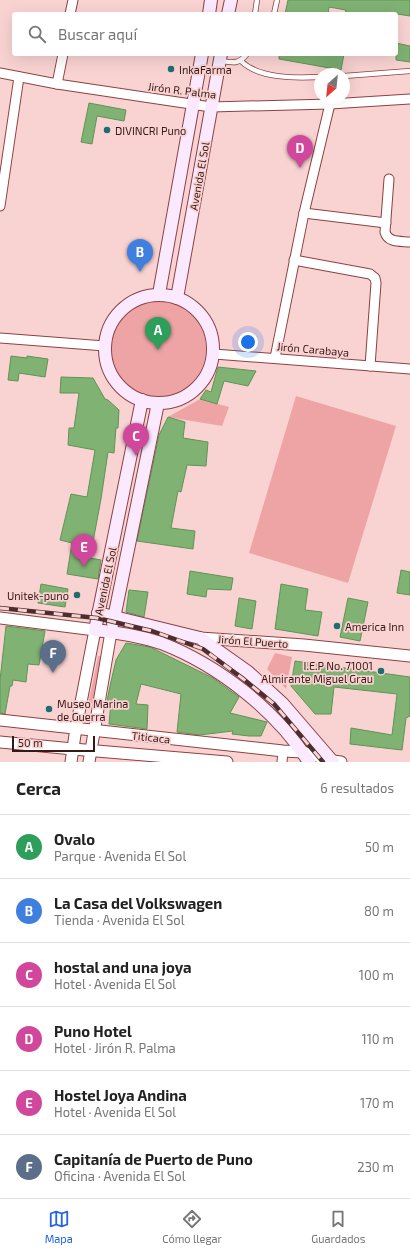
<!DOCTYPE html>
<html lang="es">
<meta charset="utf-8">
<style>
:root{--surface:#fff;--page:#f2f2f2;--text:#222;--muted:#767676;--line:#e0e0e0;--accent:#2563eb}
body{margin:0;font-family:"Exo 2",sans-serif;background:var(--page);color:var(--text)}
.compass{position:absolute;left:314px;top:68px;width:36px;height:36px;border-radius:50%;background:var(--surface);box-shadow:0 4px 16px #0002;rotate:207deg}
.scale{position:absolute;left:12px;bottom:10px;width:83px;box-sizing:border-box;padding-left:4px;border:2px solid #381818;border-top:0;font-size:11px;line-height:14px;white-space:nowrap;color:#381818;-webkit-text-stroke:3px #f9d3d2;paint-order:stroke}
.you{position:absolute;left:248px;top:342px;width:14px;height:14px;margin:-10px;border:3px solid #fff;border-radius:50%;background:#1a73e8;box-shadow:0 0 0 6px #1a73e833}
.badge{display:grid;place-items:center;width:26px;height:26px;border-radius:50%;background:var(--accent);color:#fff;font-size:13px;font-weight:700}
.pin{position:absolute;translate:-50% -33px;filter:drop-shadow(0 1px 2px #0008)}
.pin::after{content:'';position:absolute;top:21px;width:14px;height:12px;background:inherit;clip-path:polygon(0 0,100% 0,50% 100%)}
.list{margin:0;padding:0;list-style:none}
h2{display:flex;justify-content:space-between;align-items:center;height:52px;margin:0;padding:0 16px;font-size:17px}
h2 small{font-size:13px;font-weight:400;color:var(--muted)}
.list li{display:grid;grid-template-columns:26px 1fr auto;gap:12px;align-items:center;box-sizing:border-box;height:64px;padding:0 16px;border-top:1px solid var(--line)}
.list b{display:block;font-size:15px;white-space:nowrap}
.list p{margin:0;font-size:13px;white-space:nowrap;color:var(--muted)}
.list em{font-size:13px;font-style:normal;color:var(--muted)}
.icon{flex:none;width:22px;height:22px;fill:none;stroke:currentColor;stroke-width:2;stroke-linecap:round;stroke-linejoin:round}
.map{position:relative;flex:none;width:410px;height:762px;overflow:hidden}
.search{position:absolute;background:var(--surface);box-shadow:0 4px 16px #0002;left:12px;right:12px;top:12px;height:44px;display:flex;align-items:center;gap:10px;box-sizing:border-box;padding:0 14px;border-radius:4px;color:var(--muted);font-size:15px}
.sheet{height:436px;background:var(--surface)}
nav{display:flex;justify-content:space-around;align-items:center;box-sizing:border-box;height:56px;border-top:1px solid var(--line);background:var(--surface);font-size:11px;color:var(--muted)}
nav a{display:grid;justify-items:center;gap:2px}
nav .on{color:var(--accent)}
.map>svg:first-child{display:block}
.green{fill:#eea4a4}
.building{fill:#7fb273;stroke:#619355}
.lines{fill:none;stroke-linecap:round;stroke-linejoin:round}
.service-casing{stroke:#8d4143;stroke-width:6}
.minor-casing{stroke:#8d4143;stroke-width:11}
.tertiary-casing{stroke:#8d4143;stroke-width:13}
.secondary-casing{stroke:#8d4143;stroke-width:14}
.service{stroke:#fff;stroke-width:4.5}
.minor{stroke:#fff;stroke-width:9}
.tertiary{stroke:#fff;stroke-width:11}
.secondary{stroke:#fae9ff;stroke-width:12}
.rail-casing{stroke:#4e2d2d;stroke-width:4.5}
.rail{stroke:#f9d3d2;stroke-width:3;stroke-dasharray:9;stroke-linecap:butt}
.poi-dot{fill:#206c70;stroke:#f9d3d2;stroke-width:1.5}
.labels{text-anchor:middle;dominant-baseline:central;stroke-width:3.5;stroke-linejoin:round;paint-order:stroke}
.poi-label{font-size:11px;fill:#381818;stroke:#f9d3d2;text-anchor:start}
.street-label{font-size:11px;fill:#381818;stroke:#f9d3d2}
</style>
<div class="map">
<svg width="410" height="762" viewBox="0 0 410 762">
<rect width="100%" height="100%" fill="#f9d3d2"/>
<g class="green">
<circle cx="158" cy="349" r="48"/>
<polygon points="296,396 396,426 348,583 249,553"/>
<polygon points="200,399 229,407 222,426 168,417"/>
<polygon points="275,653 292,657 286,689 267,669"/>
<polygon points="98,656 103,656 94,706 88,705"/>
</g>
<g class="building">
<polygon points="288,0 410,0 410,16 397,14 345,14 346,10 329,7 328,14 285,14"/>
<polygon points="396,43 410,46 410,62 396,60"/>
<polygon points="279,54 344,54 341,70 279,59"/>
<polygon points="89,103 126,110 124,121 97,116 92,144 81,142"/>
<polygon points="11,356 27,358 27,356 48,359 45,377 19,373 18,381 8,380"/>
<polygon points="218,367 256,371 248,386 224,381 217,404 200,399 206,390 211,392"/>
<polygon points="61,377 93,378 105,399 108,400 119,410 118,428 116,428 114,453 108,452 101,499 90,558 101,560 98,579 67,574 72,543 60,540 71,494 87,497 95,450 68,445 69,428 74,428 79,393 60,393"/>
<polygon points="168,417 185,422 183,438 208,442 206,466 187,465 181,492 178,491 171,528 195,531 193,549 137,541 159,435"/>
<polygon points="401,570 410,572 410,595 397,593"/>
<polygon points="190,571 233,578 231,590 207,589 206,597 187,594"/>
<polygon points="41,584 68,589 65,607 38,603"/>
<polygon points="281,584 308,589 305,610 322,612 318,636 275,629"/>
<polygon points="129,590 148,592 144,617 126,612"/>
<polygon points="239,598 256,601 252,629 235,626"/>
<polygon points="348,598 368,602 360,641 340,637"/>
<polygon points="6,626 45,631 39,665 28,664 26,682 13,680 12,686 10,686 5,714 0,713 0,680"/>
<polygon points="126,643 150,647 213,678 239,697 230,713 267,722 261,736 249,736 232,734 233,731 199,735 177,732 181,694 141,684 136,704 148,705 147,729 109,724 111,702 107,701 110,686 116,660"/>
<polygon points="295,661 410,677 410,716 406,718 402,750 350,744 351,728 392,735 397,694 334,687 331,714 315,714 291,686"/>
</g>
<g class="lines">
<defs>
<g id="service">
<polyline points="255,14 257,0"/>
<polyline points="274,14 277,0"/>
<path d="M221,61C234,63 239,64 247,54"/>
<path d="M241,61C259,79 296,78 320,77"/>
<polyline points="344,76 410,71"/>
</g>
<g id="minor">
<polyline points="70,14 73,0"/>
<polyline points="0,73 57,84 211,107 330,104 410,99"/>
<polyline points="57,84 63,54"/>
<path d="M389,179L385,232C388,243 400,241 410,242"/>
<polyline points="0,206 19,77"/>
<polyline points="304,213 386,223"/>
<polyline points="294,260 370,274 375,278 376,283 370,366"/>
<polyline points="0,338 105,346"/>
<polyline points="214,354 410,369"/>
<polyline points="275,358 304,213 330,104"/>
<polyline points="282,762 283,751"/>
</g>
<g id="tertiary">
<polyline points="0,618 95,630 76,728 71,762"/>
<polyline points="200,638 304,645 410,656"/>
<polyline points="0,720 283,751 303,752 333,761 341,762"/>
<polyline points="0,742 73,749 227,762"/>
<polyline points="89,762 111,632"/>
</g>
<g id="secondary">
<polyline points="209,14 211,0"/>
<polyline points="228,14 231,0"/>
<polyline points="159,294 202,54"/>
<circle cx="159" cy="349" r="54"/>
<polyline points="177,298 221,54"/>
<path d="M142,400L95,630C114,632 143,637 161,643C218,665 276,710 309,762"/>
<polyline points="98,613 200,638 248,672 283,704 333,762"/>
<polyline points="113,623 158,403"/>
</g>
</defs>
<use href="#service" class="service-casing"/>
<use href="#minor" class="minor-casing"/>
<use href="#tertiary" class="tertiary-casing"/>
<use href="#secondary" class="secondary-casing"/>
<use href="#service" class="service"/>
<use href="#minor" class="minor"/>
<use href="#tertiary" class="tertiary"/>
<use href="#secondary" class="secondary"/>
<defs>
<polyline id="rail" points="0,608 97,618 152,631 203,649 242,678 274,704 323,762"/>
</defs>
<use href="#rail" class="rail-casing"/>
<use href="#rail" class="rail"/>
</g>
<g class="poi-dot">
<circle cx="171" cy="69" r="4"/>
<circle cx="107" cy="130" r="4"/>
<circle cx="77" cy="595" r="4"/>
<circle cx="337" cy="626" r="4"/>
<circle cx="381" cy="671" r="4"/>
<circle cx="49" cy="709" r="4"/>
</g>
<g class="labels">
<g class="poi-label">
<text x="179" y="69">InkaFarma</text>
<text x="115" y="130">DIVINCRI Puno</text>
<text x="69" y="595" text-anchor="end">Unitek-puno</text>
<text x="345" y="626">America Inn</text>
<text x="373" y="665" text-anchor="end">I.E.P No. 71001<tspan x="373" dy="13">Almirante Miguel Grau</tspan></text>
<text x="57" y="703">Museo Marina<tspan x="57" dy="13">de Guerra</tspan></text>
</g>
<g class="street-label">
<text transform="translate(182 90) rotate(7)">Jirón R. Palma</text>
<text transform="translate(199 176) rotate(-80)">Avenida El Sol</text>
<text transform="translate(313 349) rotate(5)">Jirón Carabaya</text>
<text transform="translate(105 581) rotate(-78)">Avenida El Sol</text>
<text transform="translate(253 641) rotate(4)">Jirón El Puerto</text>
<text transform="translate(151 737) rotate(6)">Titicaca</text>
</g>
</g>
</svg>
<svg class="compass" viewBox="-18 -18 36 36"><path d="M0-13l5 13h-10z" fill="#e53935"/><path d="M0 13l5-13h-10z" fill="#767676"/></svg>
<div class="scale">50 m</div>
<div class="you"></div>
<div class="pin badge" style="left:158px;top:350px;background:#2e9e5b">A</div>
<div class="pin badge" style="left:140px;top:272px;background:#3f7fe0">B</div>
<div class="pin badge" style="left:136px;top:456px;background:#d1479c">C</div>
<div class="pin badge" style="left:300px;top:168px;background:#d1479c">D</div>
<div class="pin badge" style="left:84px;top:567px;background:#d1479c">E</div>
<div class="pin badge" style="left:53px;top:673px;background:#5c6f8a">F</div>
<div class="search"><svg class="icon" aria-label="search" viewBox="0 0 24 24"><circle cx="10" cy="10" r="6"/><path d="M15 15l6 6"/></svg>Buscar aquí</div>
</div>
<section class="sheet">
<h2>Cerca<small>6 resultados</small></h2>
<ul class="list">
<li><span class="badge" style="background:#2e9e5b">A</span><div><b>Ovalo</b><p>Parque · Avenida El Sol</p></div><em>50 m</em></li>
<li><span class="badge" style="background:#3f7fe0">B</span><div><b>La Casa del Volkswagen</b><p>Tienda · Avenida El Sol</p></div><em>80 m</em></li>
<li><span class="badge" style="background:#d1479c">C</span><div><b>hostal and una joya</b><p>Hotel · Avenida El Sol</p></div><em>100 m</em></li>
<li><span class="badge" style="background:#d1479c">D</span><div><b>Puno Hotel</b><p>Hotel · Jirón R. Palma</p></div><em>110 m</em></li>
<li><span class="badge" style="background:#d1479c">E</span><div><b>Hostel Joya Andina</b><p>Hotel · Avenida El Sol</p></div><em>170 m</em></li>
<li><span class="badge" style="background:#5c6f8a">F</span><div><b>Capitanía de Puerto de Puno</b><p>Oficina · Avenida El Sol</p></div><em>230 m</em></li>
</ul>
</section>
<nav>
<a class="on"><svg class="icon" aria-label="map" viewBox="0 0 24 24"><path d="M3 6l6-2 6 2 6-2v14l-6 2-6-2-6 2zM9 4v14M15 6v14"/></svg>Mapa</a>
<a><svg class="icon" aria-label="directions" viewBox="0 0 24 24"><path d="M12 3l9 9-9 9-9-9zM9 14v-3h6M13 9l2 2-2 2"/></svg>Cómo llegar</a>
<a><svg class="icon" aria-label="saved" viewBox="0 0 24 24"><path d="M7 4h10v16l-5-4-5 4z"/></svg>Guardados</a>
</nav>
